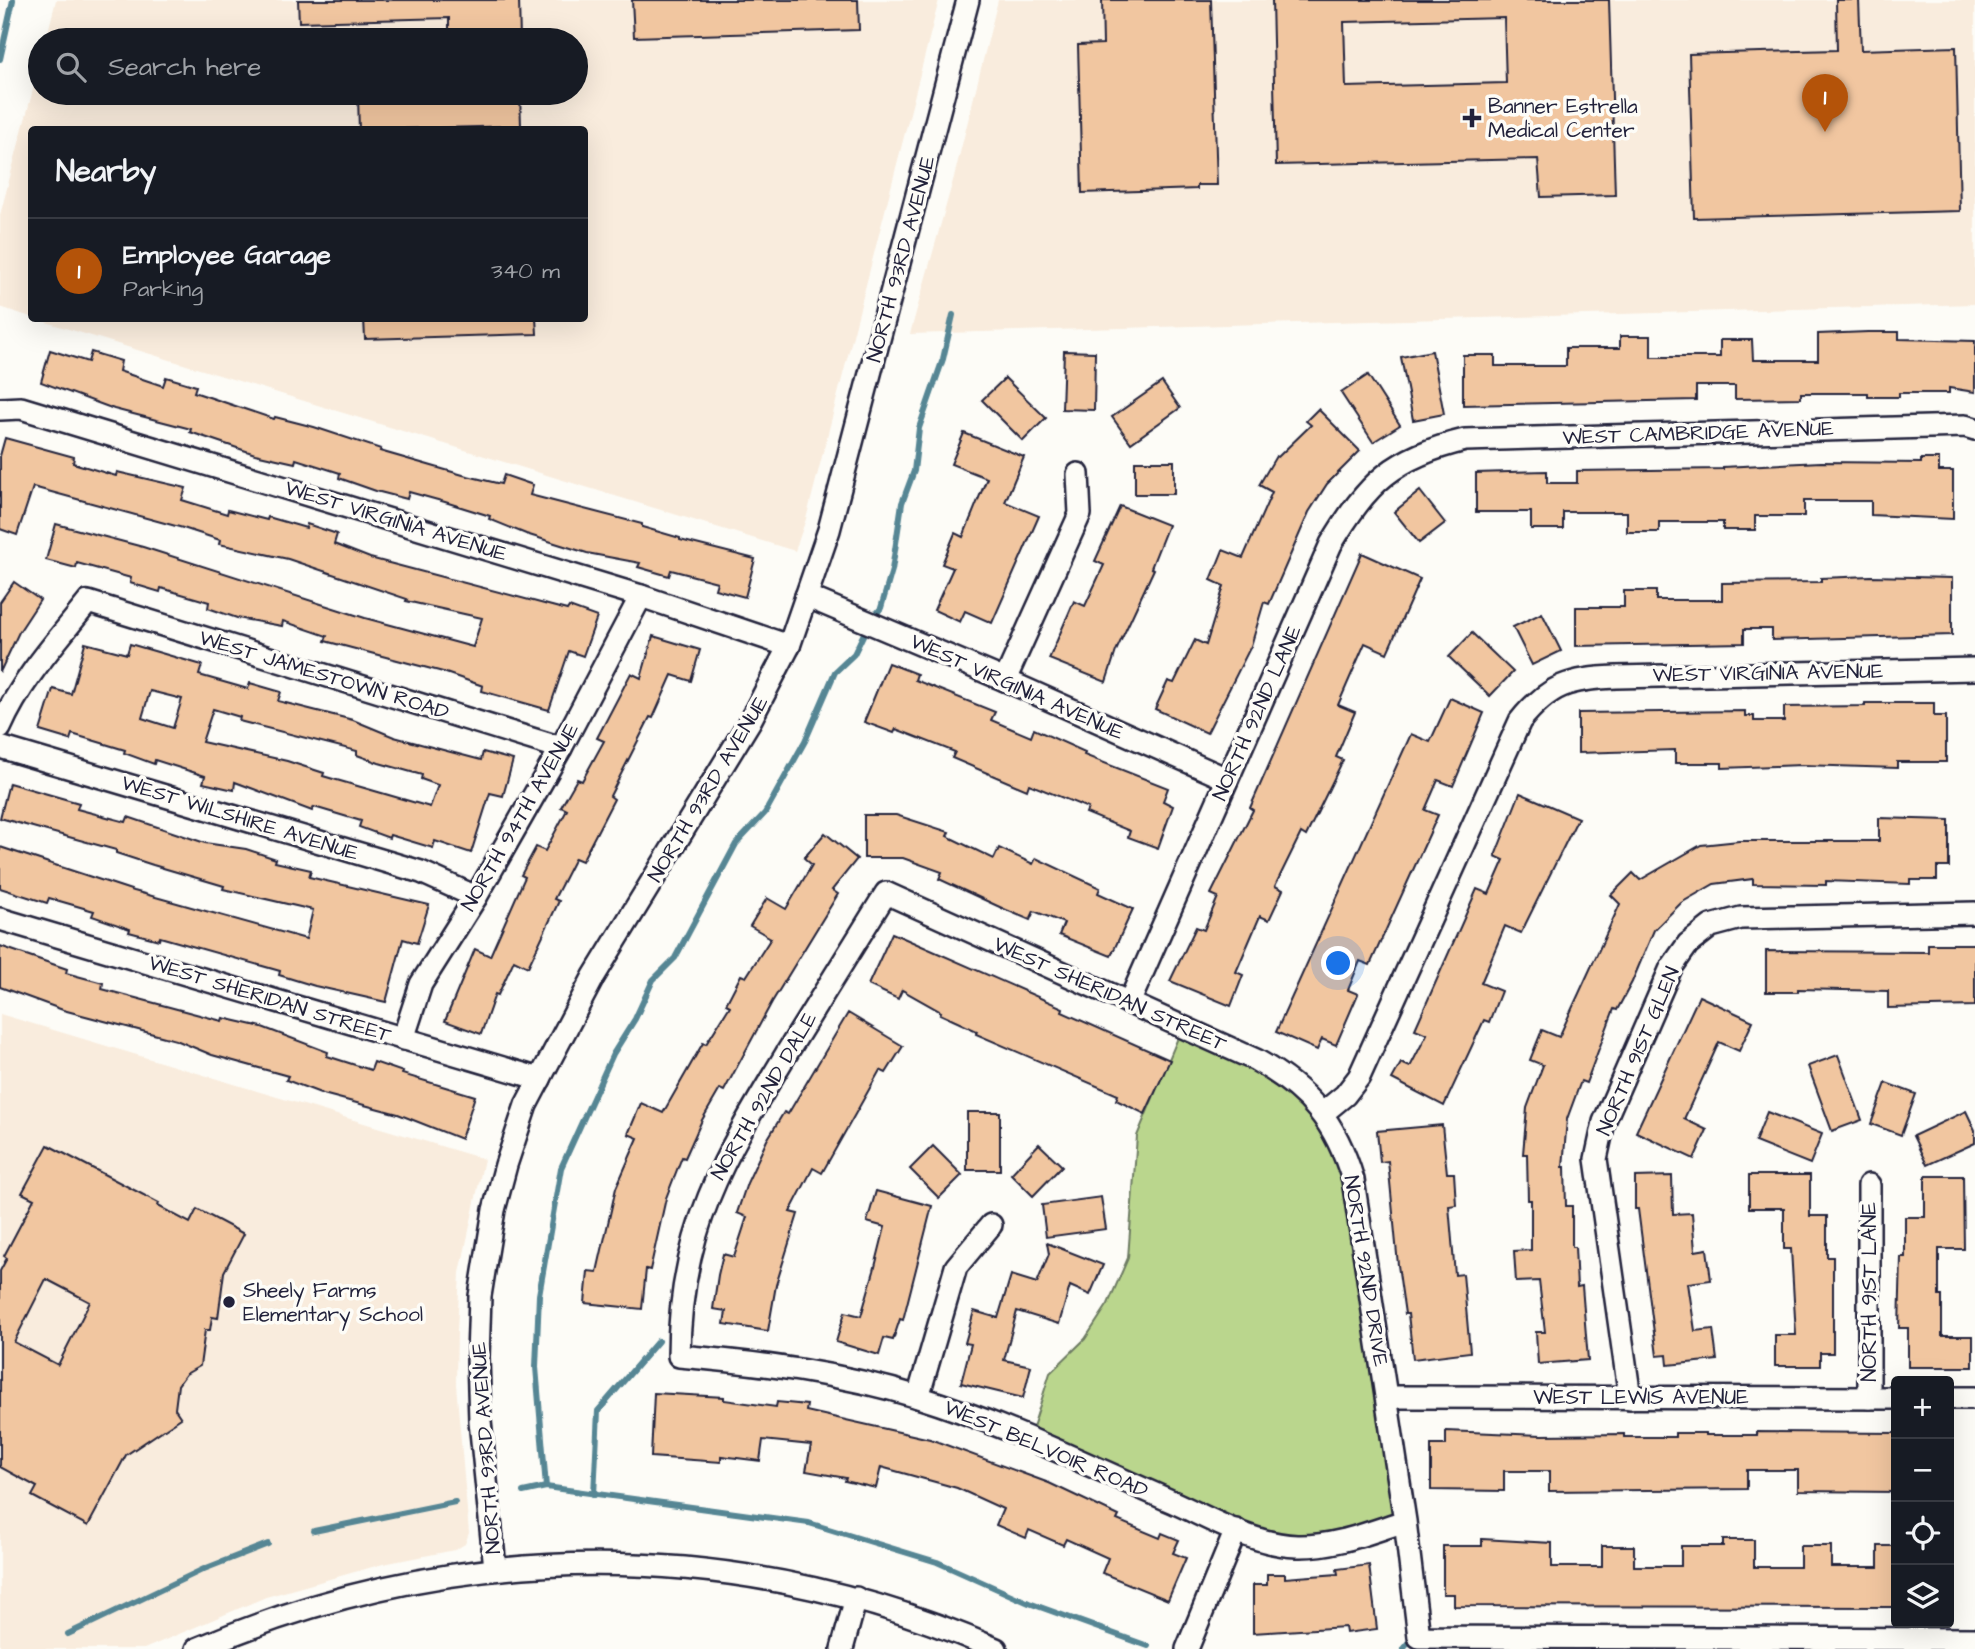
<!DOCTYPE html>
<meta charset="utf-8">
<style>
:root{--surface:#171b24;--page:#242831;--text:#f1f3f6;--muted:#9ea1a6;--line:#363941;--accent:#b45309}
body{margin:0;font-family:"Architects Daughter",sans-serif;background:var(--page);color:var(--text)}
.controls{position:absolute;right:21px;bottom:21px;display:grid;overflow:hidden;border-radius:7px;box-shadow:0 7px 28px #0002}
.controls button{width:63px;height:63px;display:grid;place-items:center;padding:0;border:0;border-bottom:2px solid var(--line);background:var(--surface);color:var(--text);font:35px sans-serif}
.you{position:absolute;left:1339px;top:964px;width:24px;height:24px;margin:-18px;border:5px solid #fff;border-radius:50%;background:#1a73e8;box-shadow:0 0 0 10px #1a73e833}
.badge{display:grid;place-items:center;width:46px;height:46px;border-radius:50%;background:var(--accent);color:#fff;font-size:23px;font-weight:700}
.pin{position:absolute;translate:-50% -58px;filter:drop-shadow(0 2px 4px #0008)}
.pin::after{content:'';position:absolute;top:37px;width:24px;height:21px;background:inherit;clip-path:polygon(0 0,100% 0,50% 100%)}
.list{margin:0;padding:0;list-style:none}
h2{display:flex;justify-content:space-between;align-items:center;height:91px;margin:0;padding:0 28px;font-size:30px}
h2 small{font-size:23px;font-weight:400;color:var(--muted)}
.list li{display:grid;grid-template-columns:46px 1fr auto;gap:21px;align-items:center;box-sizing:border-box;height:105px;padding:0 28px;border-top:2px solid var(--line)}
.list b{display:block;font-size:26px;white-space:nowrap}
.list p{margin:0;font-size:23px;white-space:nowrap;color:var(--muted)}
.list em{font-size:23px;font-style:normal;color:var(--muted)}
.icon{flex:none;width:38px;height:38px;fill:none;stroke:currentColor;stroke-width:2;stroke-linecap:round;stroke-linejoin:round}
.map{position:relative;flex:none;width:1975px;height:1649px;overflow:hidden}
.search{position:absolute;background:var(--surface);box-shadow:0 7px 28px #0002;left:28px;top:28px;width:560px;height:77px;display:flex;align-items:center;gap:18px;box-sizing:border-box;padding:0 24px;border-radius:38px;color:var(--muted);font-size:26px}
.panel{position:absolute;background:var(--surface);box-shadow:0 7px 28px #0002;left:28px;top:126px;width:560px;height:196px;border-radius:7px}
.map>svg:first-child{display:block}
.built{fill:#f9ecdd}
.green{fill:#bad68d;stroke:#6e7c64;stroke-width:2}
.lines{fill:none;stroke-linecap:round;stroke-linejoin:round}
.stream{stroke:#568694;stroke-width:6}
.building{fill:#f1c6a0;stroke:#22223b;stroke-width:2;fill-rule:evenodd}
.minor-casing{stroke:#22223b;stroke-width:26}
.minor{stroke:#fdfcf7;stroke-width:21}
.poi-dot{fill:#22223b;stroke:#fdfcf7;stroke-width:2.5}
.labels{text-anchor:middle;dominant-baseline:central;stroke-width:7;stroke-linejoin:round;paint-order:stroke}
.poi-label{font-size:21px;fill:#22223b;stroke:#fdfcf7;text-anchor:start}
.street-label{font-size:21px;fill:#22223b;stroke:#fdfcf7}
</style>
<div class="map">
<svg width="1975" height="1649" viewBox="0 0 1975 1649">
<rect width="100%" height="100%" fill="#fdfcf7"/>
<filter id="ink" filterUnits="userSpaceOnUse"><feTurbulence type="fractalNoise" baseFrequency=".0143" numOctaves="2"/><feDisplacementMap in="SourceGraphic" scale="14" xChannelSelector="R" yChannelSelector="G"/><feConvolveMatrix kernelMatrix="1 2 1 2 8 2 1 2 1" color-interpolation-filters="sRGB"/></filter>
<g filter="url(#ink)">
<g class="built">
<polygon points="56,0 939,0 806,519 795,551 36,319 584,318 584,130 32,130 31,317 0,307 0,215 40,63 40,93 576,93 576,40 46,40"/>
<polygon points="998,0 1975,0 1975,304 910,334 954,177"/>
<polygon points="0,1014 484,1159 460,1273 457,1331 456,1384 469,1533 465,1544 455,1550 383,1564 266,1597 144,1649 0,1649"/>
</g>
<polygon class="green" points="1182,1028 1256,1060 1336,1134 1405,1521 1294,1546 1029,1440 1050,1373 1085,1339 1108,1304 1128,1258 1137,1136"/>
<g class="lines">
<g class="stream">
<polyline points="0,59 13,0"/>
<polyline points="546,1487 536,1367 539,1295 561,1168 613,1054 635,1019 653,980 675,958 736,844 765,813 805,741 835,672 854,654 869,623 881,608 892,570 902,503 914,471 919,428 943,359 953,315"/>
<polyline points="523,1492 546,1487 809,1523 937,1562 1029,1603 1148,1646"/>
<polyline points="594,1495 598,1411 658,1341"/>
<polyline points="314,1531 455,1502"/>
<polyline points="68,1634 204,1569 268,1544"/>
<polyline points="1403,1649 1408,1643"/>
</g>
</g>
<g class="building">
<polygon points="298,0 519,0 520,40 449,40 449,18 299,22"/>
<polygon points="632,0 858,0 859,30 634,37"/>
<polygon points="1102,0 1211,0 1217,185 1197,185 1197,189 1082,193 1078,45 1103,44"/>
<path d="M1272,0H1609L1615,195L1541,197L1538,159L1276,165ZM1504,18L1506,83L1346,87L1344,22Z"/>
<polygon points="1836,0 1859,0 1861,50 1956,47 1960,211 1694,218 1689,54 1837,50"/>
<polygon points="442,93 520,93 521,126 359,130 358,96"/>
<polygon points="364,318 536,318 537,334 365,339"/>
<polygon points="1868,332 1899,332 1899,339 1975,341 1975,392 1949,388 1949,393 1899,393 1899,397 1868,397 1868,393 1801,393 1801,398 1735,399 1735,386 1696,386 1696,400 1463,405 1463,355 1495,355 1495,366 1566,366 1566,348 1620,348 1620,336 1651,336 1651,357 1720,357 1720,340 1752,340 1753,360 1818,360 1818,334"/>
<polygon points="50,350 88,362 91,352 121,361 119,371 163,386 166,377 196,386 194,392 274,419 275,417 314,427 381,449 380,451 463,475 501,484 504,475 533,485 530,495 642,524 642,527 680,538 680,540 755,559 745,597 715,589 717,582 671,570 669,576 638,567 640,563 587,553 526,534 489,519 490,516 445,502 409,492 407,499 376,491 339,478 340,473 296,459 295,463 255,454 190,432 191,429 114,409 41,382"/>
<polygon points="1064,351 1095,352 1094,410 1062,409"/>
<polygon points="1432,351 1444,414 1413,420 1401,357"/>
<polygon points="1368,375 1400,425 1373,442 1341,393"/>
<polygon points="1005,378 1046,418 1023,441 982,400"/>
<polygon points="1162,382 1180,408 1131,443 1112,417"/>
<polygon points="1318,409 1360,451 1327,484 1309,512 1269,604 1264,602 1251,646 1207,733 1155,709 1168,681 1174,683 1195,640 1206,645 1224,586 1211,580 1223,550 1243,558 1272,492 1259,485 1276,456 1278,457 1311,425 1306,421"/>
<polygon points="964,433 1024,457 1005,502 1039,516 992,623 965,611 960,622 934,610 953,568 942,564 955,533 963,537 987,478 951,464"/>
<polygon points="5,438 74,457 73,463 116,476 117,472 186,488 182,500 227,514 228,510 267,520 268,517 306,528 307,524 337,534 334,544 370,558 567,610 569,607 597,617 583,656 569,651 549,710 482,691 483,686 443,672 325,641 327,636 283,621 282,626 237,618 208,608 209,602 161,588 160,592 130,583 131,578 77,563 76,568 46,560 56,524 143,547 365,618 473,647 482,618 406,601 407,599 288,559 219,544 220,540 183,528 33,487 17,535 0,529 0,456"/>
<polygon points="1921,459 1939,459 1939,471 1953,471 1953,519 1871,515 1871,501 1804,501 1804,516 1755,516 1755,530 1723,530 1723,522 1659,522 1659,532 1627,532 1627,512 1563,512 1563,529 1531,529 1531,512 1476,512 1476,473 1547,471 1547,483 1577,483 1577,471 1723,469 1723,467 1821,462 1921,463"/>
<rect x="1135" y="461" width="39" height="33"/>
<polygon points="1420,491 1445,523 1419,543 1394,512"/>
<polygon points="1120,506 1168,525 1151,568 1154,569 1116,651 1106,682 1049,659 1074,601 1085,606 1104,565 1095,561"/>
<polygon points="1362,553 1420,579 1387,653 1365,643 1338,705 1355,712 1336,757 1343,760 1306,836 1301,833 1275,886 1283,890 1269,920 1260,916 1236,972 1243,975 1231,1006 1170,981 1196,927 1204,930 1218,897 1211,894 1253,810 1250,808"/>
<polygon points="1871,576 1952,578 1952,635 1772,640 1772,629 1744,629 1744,643 1576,646 1576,607 1624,607 1624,591 1656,591 1656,600 1722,600 1722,583 1821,582 1821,578"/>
<polygon points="14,582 40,600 19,632 0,672 0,602"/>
<polygon points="1542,613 1561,651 1532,665 1513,627"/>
<polygon points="1472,633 1513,672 1490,696 1449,657"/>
<polygon points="653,636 700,650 691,681 672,675 653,718 650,717 610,796 614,799 582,861 575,858 554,899 559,901 528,967 514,960 498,995 495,994 481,1034 445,1021 475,949 490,956 525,877 521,875 536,847 545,851 567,810 561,807 577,779 582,781 604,741 597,738 631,673 641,678"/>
<path d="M85,643L127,654L130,644L202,665L199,675L248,689L250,683L281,692L278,701L353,720L394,737L481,760L483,752L513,760L503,796L490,793L471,853L435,841L433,848L390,835L389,838L359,827L361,821L314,807L312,811L235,782L234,790L203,783L205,776L155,760L154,764L124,753L125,750L72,734L70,740L40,731L53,689L71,694ZM150,691L182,699L173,728L142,718ZM213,709L240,717L239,721L357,751V755L379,763L422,775L421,779L438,785L430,807L323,776L324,773L287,761L202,742Z"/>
<polygon points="888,663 917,674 915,680 995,712 991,720 1031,737 1034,729 1085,752 1084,755 1168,788 1163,801 1173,806 1158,848 1128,837 1130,831 1086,813 1088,808 1029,784 1027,790 952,758 955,752 896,729 894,733 864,722"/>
<polygon points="1450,698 1484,713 1453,786 1438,780 1425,810 1438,815 1370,965 1360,961 1348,990 1358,994 1336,1045 1322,1039 1317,1050 1276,1032 1411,734 1430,742"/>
<polygon points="1865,703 1934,703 1934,716 1946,716 1946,762 1897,762 1897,768 1802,765 1722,768 1722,763 1675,763 1675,750 1578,753 1578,713 1745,711 1745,716 1754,716 1754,721 1784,721 1784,707 1865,706"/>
<polygon points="9,783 79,803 77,809 126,822 128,817 205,843 246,849 276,859 275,862 311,870 309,877 429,905 417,943 403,939 386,1002 315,986 279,975 280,971 160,937 159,940 129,932 130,929 92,916 94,911 49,898 47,903 0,888 0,847 134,891 306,939 313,910 223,889 224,886 153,865 116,853 116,850 0,818"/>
<polygon points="1520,793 1578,818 1521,933 1505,926 1481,983 1501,991 1489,1022 1484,1020 1444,1106 1392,1079 1401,1063 1410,1067 1427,1034 1415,1029 1477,889 1489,894 1504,860 1495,856"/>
<polygon points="864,815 896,815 949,832 947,836 994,859 999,848 1033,864 1036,858 1100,888 1098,893 1133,909 1111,956 1059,935 1064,923 1034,911 1030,920 1004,909 939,879 942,872 903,858 864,858"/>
<polygon points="1879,818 1949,820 1949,867 1937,867 1937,880 1910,880 1910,884 1826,881 1826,885 1753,884 1753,879 1714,884 1681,903 1654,930 1632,982 1617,1010 1614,1009 1586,1083 1581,1081 1567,1119 1563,1167 1565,1167 1566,1206 1572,1206 1572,1247 1575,1247 1577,1287 1582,1286 1588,1360 1538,1364 1536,1332 1545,1332 1539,1281 1516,1282 1514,1251 1531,1250 1531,1200 1528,1200 1527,1154 1523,1154 1527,1108 1543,1065 1530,1060 1542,1030 1559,1037 1620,904 1611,895 1633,873 1640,880 1701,845 1739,841 1879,841"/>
<polygon points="825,833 857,859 832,890 838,894 772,1002 724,1091 720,1089 702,1120 685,1158 682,1157 666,1198 650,1270 646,1269 642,1309 585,1303 588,1271 597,1272 616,1188 638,1138 628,1134 641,1103 663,1113 703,1043 706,1044 730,1006 726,1004 741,975 746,977 771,938 750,926 767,898 786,909 812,865 804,858"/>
<polygon points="892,933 1063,1008 1062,1012 1170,1060 1145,1114 1116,1100 1118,1095 976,1034 977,1031 940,1014 941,1012 902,990 898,999 868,985"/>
<polygon points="1928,944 1975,944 1975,1006 1888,1008 1888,991 1798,989 1798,992 1766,992 1766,951 1928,952"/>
<polygon points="0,946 67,969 66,973 103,983 102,989 222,1021 223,1018 262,1027 328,1052 327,1056 371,1070 374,1062 403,1072 402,1074 475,1096 461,1139 398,1114 323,1094 286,1080 288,1076 212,1055 176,1040 63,1010 0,987"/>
<polygon points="1699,996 1753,1021 1739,1051 1719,1042 1684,1119 1707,1130 1694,1159 1636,1132"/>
<polygon points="848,1013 903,1046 886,1073 880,1070 822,1173 813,1168 790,1212 798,1214 776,1285 768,1331 724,1324 726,1311 713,1309 718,1275 723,1254 734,1257 747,1217 737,1213 747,1183 767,1140 784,1112 788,1114"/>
<polygon points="1838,1055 1862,1120 1832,1131 1808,1066"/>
<polygon points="1886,1083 1916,1094 1901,1135 1871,1124"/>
<polygon points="1966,1111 1975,1130 1975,1143 1927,1165 1913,1136"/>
<rect x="967" y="1112" width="33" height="58"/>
<polygon points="1767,1112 1822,1134 1810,1164 1755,1142"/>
<polygon points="1442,1125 1447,1173 1454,1173 1456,1205 1449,1206 1455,1275 1463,1274 1470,1352 1413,1359 1408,1314 1405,1314 1398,1265 1388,1161 1380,1162 1377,1131"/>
<polygon points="1039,1144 1062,1166 1033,1196 1011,1174"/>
<path d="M48,1145L159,1203L158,1206L190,1223L197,1209L244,1234L224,1272L218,1318L212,1317L210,1330H205L200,1366L186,1374L178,1385L175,1409L181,1418L126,1455L88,1526L32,1496L37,1487L0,1467V1271L7,1258L4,1256L34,1199L22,1193ZM46,1279L90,1302L58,1365L14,1342Z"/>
<polygon points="933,1146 962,1175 939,1198 910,1169"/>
<polygon points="1749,1175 1810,1175 1810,1216 1827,1216 1827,1257 1833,1257 1833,1353 1820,1353 1820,1366 1775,1366 1775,1335 1796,1335 1791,1249 1784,1249 1784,1208 1749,1208"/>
<polygon points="1672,1176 1673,1214 1692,1213 1695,1251 1707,1249 1711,1280 1688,1283 1695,1331 1713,1329 1717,1360 1668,1365 1667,1355 1657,1356 1638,1209 1635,1209 1635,1177"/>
<polygon points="1925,1176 1963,1176 1964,1249 1939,1249 1939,1296 1942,1296 1942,1336 1973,1336 1973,1367 1908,1367 1908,1328 1899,1328 1901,1257 1905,1257 1905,1217 1925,1217"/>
<polygon points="876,1191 932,1206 903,1320 900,1319 893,1340 884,1338 879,1355 836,1342 845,1312 861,1316 874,1271 885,1227 867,1222"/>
<polygon points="1101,1197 1106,1229 1046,1237 1042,1205"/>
<polygon points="1047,1243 1103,1265 1090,1295 1070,1286 1059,1324 1017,1311 1004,1360 1031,1366 1023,1398 961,1383 971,1344 965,1343 974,1311 998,1318 1011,1275 1037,1283 1049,1254"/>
<polygon points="654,1393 724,1397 724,1400 776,1407 777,1402 807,1405 806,1411 930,1439 1049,1483 1119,1516 1117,1520 1160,1538 1162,1533 1179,1540 1173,1553 1186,1558 1168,1600 1102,1573 1108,1558 1066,1539 1063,1545 1029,1530 1026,1538 996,1525 1003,1509 957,1488 881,1467 876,1488 845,1481 846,1478 806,1471 811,1445 763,1440 760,1461 721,1456 721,1462 651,1457"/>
<polygon points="1446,1431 1542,1435 1624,1434 1624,1437 1675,1437 1675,1433 1706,1433 1706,1435 1757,1435 1757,1432 1896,1433 1896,1492 1798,1491 1798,1470 1747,1470 1747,1489 1549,1491 1549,1471 1504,1471 1504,1491 1431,1490 1431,1445 1446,1445"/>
<polygon points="1482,1539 1552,1543 1552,1567 1602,1567 1602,1546 1634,1546 1634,1566 1681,1566 1681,1546 1723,1546 1723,1540 1754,1540 1754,1567 1800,1567 1800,1546 1831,1546 1831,1567 1878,1567 1878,1546 1896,1546 1896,1607 1454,1606 1454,1594 1443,1594 1443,1546 1482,1546"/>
<polygon points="1369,1565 1377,1629 1346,1633 1345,1627 1253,1633 1253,1585 1267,1585 1267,1574 1285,1574 1285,1578 1338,1574 1337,1569"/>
</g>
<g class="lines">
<defs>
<g id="minor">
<polyline points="0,409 21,408 641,596 789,646"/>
<polyline points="806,596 1005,680 1227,779"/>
<polyline points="1005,680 1080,514 1078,474"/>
<path d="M0,728C21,680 56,642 88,602L561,748"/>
<polyline points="0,747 421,872 476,897"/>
<polyline points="0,919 540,1079"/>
<path d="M1129,1003L1331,544C1368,482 1394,457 1465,440L1965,426L1975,429"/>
<polyline points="403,1039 421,984 476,897 561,748 641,596"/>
<path d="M1323,1113L1345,1095L1359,1077L1520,721C1550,684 1570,679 1616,677L1975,669"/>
<polyline points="918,1397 956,1267 991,1225"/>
<polyline points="1387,1397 1896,1398"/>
<polyline points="1630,1398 1596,1159 1604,1122 1671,968 1688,944 1711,926 1741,918 1975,913"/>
<polyline points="1869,1398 1869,1185"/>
<polyline points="1949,1398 1975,1398"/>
<path d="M1405,1521C1370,1532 1335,1547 1297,1546C1255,1545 1211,1519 1173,1502C1089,1466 1006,1424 918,1397C841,1373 760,1363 679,1356C679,1229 725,1155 788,1051C821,998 853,946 886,893L1256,1060C1309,1090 1336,1122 1353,1180L1405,1521L1419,1637L1975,1639"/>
<polyline points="495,1568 480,1421 478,1357 480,1296 494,1210 506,1165 526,1105 594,976 750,721 789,646 829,530 968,0"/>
<path d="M197,1649C457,1537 736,1535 996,1649"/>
<polyline points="842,1649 856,1598"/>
<polyline points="1187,1649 1236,1530"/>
</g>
</defs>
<use href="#minor" class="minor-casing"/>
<use href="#minor" class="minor"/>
</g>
</g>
<g class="poi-dot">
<path d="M1468.5 107.5h7v7h7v7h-7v7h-7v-7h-7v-7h7z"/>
<circle cx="229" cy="1302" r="7"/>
</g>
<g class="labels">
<g class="poi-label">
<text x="1488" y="106">Banner Estrella<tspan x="1488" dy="24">Medical Center</tspan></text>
<text x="243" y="1290">Sheely Farms<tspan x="243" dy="24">Elementary School</tspan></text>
</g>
<g class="street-label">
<text transform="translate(901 259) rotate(-75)">NORTH 93RD AVENUE</text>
<text transform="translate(1698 433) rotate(-2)">WEST CAMBRIDGE AVENUE</text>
<text transform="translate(396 521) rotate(17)">WEST VIRGINIA AVENUE</text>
<text transform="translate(1768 673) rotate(-1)">WEST VIRGINIA AVENUE</text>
<text transform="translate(324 675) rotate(17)">WEST JAMESTOWN ROAD</text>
<text transform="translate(1017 687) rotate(24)">WEST VIRGINIA AVENUE</text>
<text transform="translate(1257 713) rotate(-66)">NORTH 92ND LANE</text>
<text transform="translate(708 789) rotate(-59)">NORTH 93RD AVENUE</text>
<text transform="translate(520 817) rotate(-60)">NORTH 94TH AVENUE</text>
<text transform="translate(240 818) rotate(17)">WEST WILSHIRE AVENUE</text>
<text transform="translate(1110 994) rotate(24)">WEST SHERIDAN STREET</text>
<text transform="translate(270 999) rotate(17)">WEST SHERIDAN STREET</text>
<text transform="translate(1638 1051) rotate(-67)">NORTH 91ST GLEN</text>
<text transform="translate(764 1096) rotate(-60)">NORTH 92ND DALE</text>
<text transform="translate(1366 1271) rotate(81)">NORTH 92ND DRIVE</text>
<text transform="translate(1869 1292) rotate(-90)">NORTH 91ST LANE</text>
<text x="1641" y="1397">WEST LEWIS AVENUE</text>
<text transform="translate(486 1448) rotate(-94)">NORTH 93RD AVENUE</text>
<text transform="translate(1046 1449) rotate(23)">WEST BELVOIR ROAD</text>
</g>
</g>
</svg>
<div class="controls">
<button>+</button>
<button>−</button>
<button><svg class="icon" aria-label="locate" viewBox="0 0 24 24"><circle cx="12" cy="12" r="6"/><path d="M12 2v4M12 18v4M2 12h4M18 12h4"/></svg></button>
<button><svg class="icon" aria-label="layers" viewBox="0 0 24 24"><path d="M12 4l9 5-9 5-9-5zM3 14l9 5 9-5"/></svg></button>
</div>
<div class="you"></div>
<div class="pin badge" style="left:1825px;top:132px">1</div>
<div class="search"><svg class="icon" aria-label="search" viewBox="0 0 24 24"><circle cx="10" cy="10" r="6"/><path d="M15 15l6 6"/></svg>Search here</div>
<section class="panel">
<h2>Nearby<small></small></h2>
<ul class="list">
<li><span class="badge">1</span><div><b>Employee Garage</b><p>Parking</p></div><em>340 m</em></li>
</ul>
</section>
</div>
